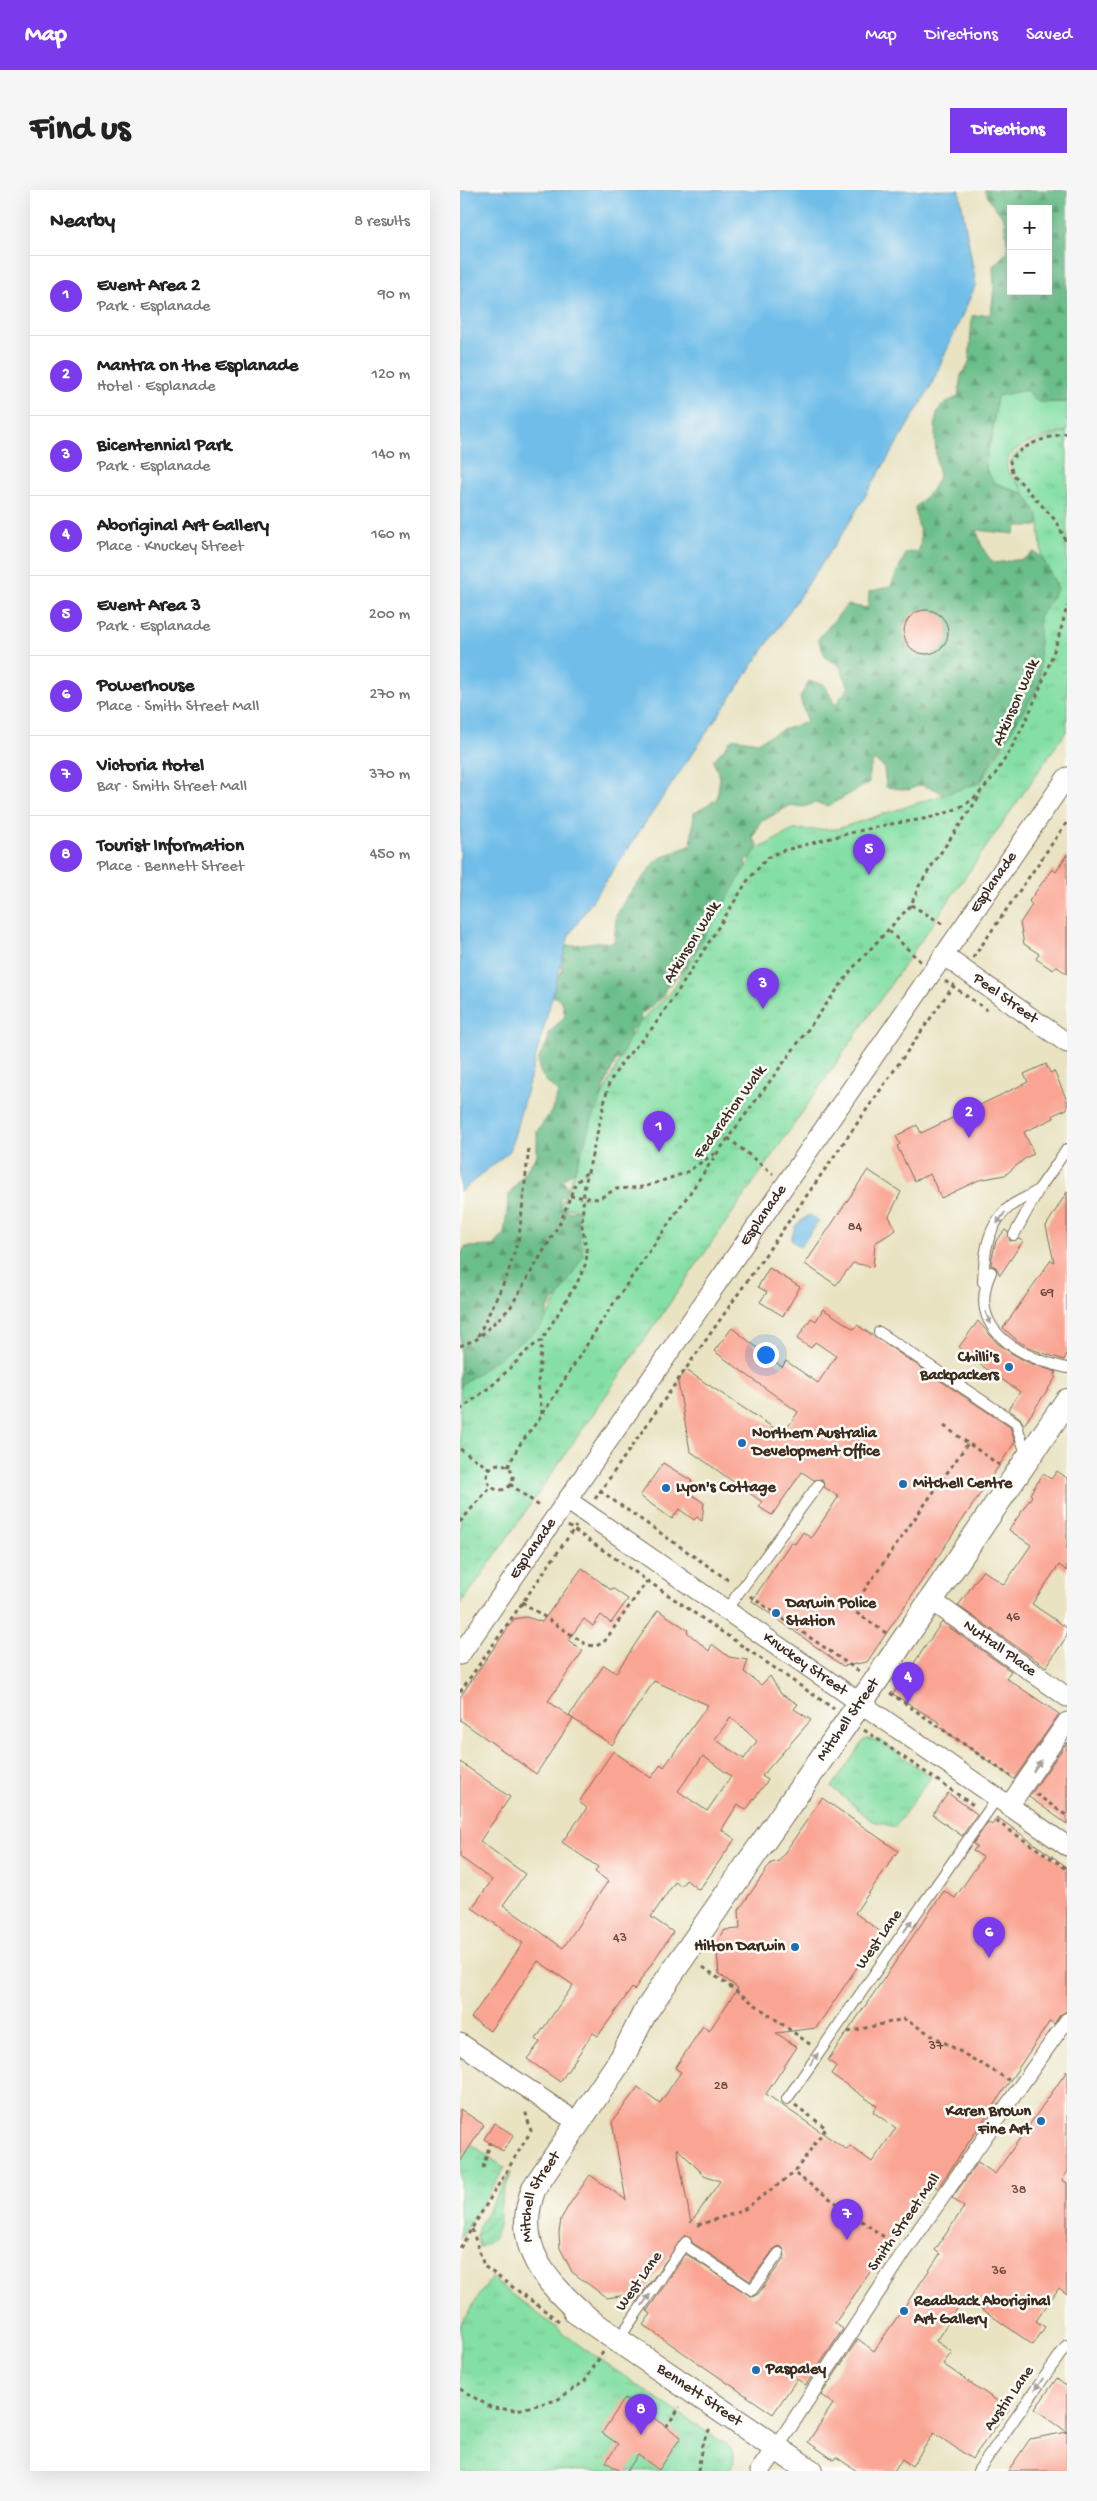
<!DOCTYPE html>
<meta charset="utf-8">
<style>
:root{--surface:#fff;--page:#f6f6f6;--text:#222;--muted:#767676;--line:#e0e0e0;--accent:#7c3aed}
body{margin:0;font-family:"Gochi Hand",sans-serif;background:var(--page);color:var(--text)}
.controls{position:absolute;right:15px;top:15px;display:grid;overflow:hidden;border-radius:0px;box-shadow:0 5px 20px #0002}
.controls button{width:45px;height:45px;display:grid;place-items:center;padding:0;border:0;border-bottom:1px solid var(--line);background:var(--surface);color:var(--text);font:25px sans-serif}
.you{position:absolute;left:305px;top:1164px;width:18px;height:18px;margin:-12px;border:4px solid #fff;border-radius:50%;background:#1a73e8;box-shadow:0 0 0 8px #1a73e833}
.badge{display:grid;place-items:center;width:32px;height:32px;border-radius:50%;background:var(--accent);color:#fff;font-size:16px;font-weight:700}
.pin{position:absolute;translate:-50% -41px;filter:drop-shadow(0 1px 2px #0008)}
.pin::after{content:'';position:absolute;top:26px;width:18px;height:15px;background:inherit;clip-path:polygon(0 0,100% 0,50% 100%)}
.list{margin:0;padding:0;list-style:none}
h2{display:flex;justify-content:space-between;align-items:center;height:65px;margin:0;padding:0 20px;font-size:21px}
h2 small{font-size:16px;font-weight:400;color:var(--muted)}
.list li{display:grid;grid-template-columns:32px 1fr auto;gap:15px;align-items:center;box-sizing:border-box;height:80px;padding:0 20px;border-top:1px solid var(--line)}
.list b{display:block;font-size:19px;white-space:nowrap}
.list p{margin:0;font-size:16px;white-space:nowrap;color:var(--muted)}
.list em{font-size:16px;font-style:normal;color:var(--muted)}
.map{position:relative;flex:none;width:607px;height:2281px;overflow:hidden;border-radius:0px}
header{display:flex;align-items:center;gap:30px;box-sizing:border-box;height:70px;padding:0 25px;background:var(--accent);color:#fff}
header strong{font-size:24px}
nav{display:flex;gap:28px;margin-inline-start:auto;font-size:18px}
.intro{display:flex;align-items:center;justify-content:space-between;box-sizing:border-box;height:120px;padding:0 30px}
h1{margin:0;font-size:35px}
.button{padding:12px 22px;border-radius:0px;background:var(--accent);color:#fff;font-size:18px;font-weight:700}
main{display:flex;gap:30px;padding:0 30px}
aside{flex:1;background:var(--surface);border-radius:0px;box-shadow:0 5px 20px #0002}
.map>svg:first-child{display:block}
.grass{fill:#84dfa5;stroke:#608462}
.forest{fill:url(#forest-firs);stroke:#537454;fill-rule:evenodd}
.park{fill:url(#park-tufts);stroke:#608462}
.garden{fill:url(#garden-furrows);stroke:#608462}
.water{fill:#6fbde9;stroke:#557484}
.building{fill:#faa493;fill-rule:evenodd}
.lines{fill:none;stroke-linecap:round;stroke-linejoin:round}
.service-casing{stroke:#786b57;stroke-width:12}
.pedestrian-casing{stroke:#786b57;stroke-width:16}
.minor-casing{stroke:#786b57;stroke-width:21}
.tertiary-casing{stroke:#786b57;stroke-width:26}
.path{stroke:#786b57;stroke-width:3;stroke-dasharray:4 4;stroke-linecap:butt}
.service{stroke:#fff;stroke-width:10}
.pedestrian{stroke:#fff;stroke-width:14}
.minor{stroke:#fff;stroke-width:19}
.tertiary{stroke:#fff;stroke-width:24}
.oneway{fill:#a79f9a}
.poi-dot{fill:#1f6fb2;stroke:#fdfcf7;stroke-width:2}
.labels{text-anchor:middle;dominant-baseline:central;stroke-width:5;stroke-linejoin:round;paint-order:stroke}
.number-label{font-size:14px;fill:#6b483b}
.street-label{font-size:16px;fill:#3b2a1e;stroke:#fdfcf7}
.poi-label{font-size:16px;font-weight:bold;fill:#3b2a1e;stroke:#fdfcf7;text-anchor:start}
</style>
<header>
<strong>Map</strong>
<nav><a>Map</a><a>Directions</a><a>Saved</a></nav>
</header>
<div class="intro"><h1>Find us</h1><a class="button">Directions</a></div>
<main>
<aside>
<h2>Nearby<small>8 results</small></h2>
<ul class="list">
<li><span class="badge">1</span><div><b>Event Area 2</b><p>Park · Esplanade</p></div><em>90 m</em></li>
<li><span class="badge">2</span><div><b>Mantra on the Esplanade</b><p>Hotel · Esplanade</p></div><em>120 m</em></li>
<li><span class="badge">3</span><div><b>Bicentennial Park</b><p>Park · Esplanade</p></div><em>140 m</em></li>
<li><span class="badge">4</span><div><b>Aboriginal Art Gallery</b><p>Place · Knuckey Street</p></div><em>160 m</em></li>
<li><span class="badge">5</span><div><b>Event Area 3</b><p>Park · Esplanade</p></div><em>200 m</em></li>
<li><span class="badge">6</span><div><b>Powerhouse</b><p>Place · Smith Street Mall</p></div><em>270 m</em></li>
<li><span class="badge">7</span><div><b>Victoria Hotel</b><p>Bar · Smith Street Mall</p></div><em>370 m</em></li>
<li><span class="badge">8</span><div><b>Tourist Information</b><p>Place · Bennett Street</p></div><em>450 m</em></li>
</ul>
</aside>
<div class="map">
<svg width="607" height="2281" viewBox="0 0 607 2281">
<defs>
<pattern id="forest-firs" width="22" height="20" patternUnits="userSpaceOnUse" patternTransform="scale(1.25)"><rect width="22" height="20" fill="#6bbe8a"/><path d="M5 1l3.5 6h-7zM16 11l3.5 6h-7z" fill="#599b70"/></pattern>
<pattern id="park-tufts" width="24" height="20" patternUnits="userSpaceOnUse" patternTransform="scale(1.25)"><rect width="24" height="20" fill="#84dfa5"/><path d="M3 7l-1-3M5 7V3M7 7l1-3M15 17l-1-3M17 17v-4M19 17l1-3" fill="none" stroke="#73c08e"/></pattern>
<pattern id="garden-furrows" width="10" height="10" patternUnits="userSpaceOnUse" patternTransform="scale(1.25)"><rect width="10" height="10" fill="#84dfa5"/><path d="M-1 1l2-2M0 10L10 0M9 11l2-2" fill="none" stroke="#73c08e"/></pattern>
</defs>
<rect width="100%" height="100%" fill="#fdfcf7"/>
<filter id="ink" filterUnits="userSpaceOnUse"><feTurbulence type="fractalNoise" baseFrequency=".02" numOctaves="2"/><feDisplacementMap in="SourceGraphic" scale="10" xChannelSelector="R" yChannelSelector="G"/><feConvolveMatrix kernelMatrix="1 2 1 2 8 2 1 2 1" color-interpolation-filters="sRGB"/></filter>
<filter id="wash" filterUnits="userSpaceOnUse"><feTurbulence type="fractalNoise" baseFrequency=".0096" numOctaves="4" result="noise"/><feDisplacementMap in="SourceGraphic" scale="20" xChannelSelector="R" yChannelSelector="G"/><feGaussianBlur stdDeviation="1.12" result="paint"/><feColorMatrix in="noise" values="0 0 0 0 0 0 0 0 0 0 0 0 0 0 0 0 0 1.4 0 .05"/><feComposite in="paint" operator="in"/></filter>
<g filter="url(#wash)">
<rect width="100%" height="100%" fill="#e9e3c2"/>
<path class="grass" d="M566,200L587,212H607V241C591,244 535,257 549,283C553,291 562,296 566,304C554,302 546,296 534,293L526,279L527,261L532,247L536,206Z"/>
<path class="forest" d="M524,0H607V212H578L566,200L537,206L532,247L527,261L526,279L534,293C546,296 554,302 566,304L582,326L577,336H557L554,344L517,340C520,354 524,363 534,373L564,369L574,362L587,370L588,381L598,395L587,488L559,535C545,545 527,577 520,593L496,601L487,609L477,600L461,595L448,600L426,597L424,577L414,570L409,581V593L368,616L355,613L343,617L331,615L299,633L293,648L298,655L295,665L285,670L287,682L271,712L264,713L257,724L259,728L242,758L230,765L227,775L205,799L203,807L180,825L181,832L170,840C171,852 166,866 155,871C150,884 141,901 141,912L124,963L120,964L115,981L102,990L110,1000L108,1006L100,1007V1017L110,1022L119,1020L129,1056L102,1108L95,1109L87,1120L86,1135L0,1198V1066L5,1057L34,1056L44,1044L49,1005L77,965V941L91,922L98,903C90,894 75,883 79,869C82,858 88,857 89,843L105,826L102,811L92,805L97,789L103,779L100,769L106,756L137,752L154,753L156,726L166,708L198,669L231,655L234,623L257,609L260,587L253,571L273,548L298,552L322,540L347,532L340,507L349,491L364,494L375,515L389,497L379,475L366,468L358,449L387,415L408,418L409,402L431,396L446,363L459,361C464,340 456,337 455,317L472,300L479,287C476,272 473,237 477,224C480,214 490,210 498,207L501,185L509,173L512,126L531,124L534,98L533,76L548,61L544,28L532,14ZM551,19H588V101H551Z"/>
<g class="park">
<path d="M607,242V540L0,1416V1196L81,1137L123,1066L118,1037L119,1020L100,1017L115,981L134,924L175,837L212,801L296,660L333,640L377,639L520,593L580,493L579,427L598,398L582,367L578,325L552,283L550,271C562,254 588,247 607,242Z"/>
<polygon points="405,1549 422,1551 471,1587 435,1637 412,1631 372,1597"/>
<polygon points="8,1952 45,1978 0,2048 0,1964"/>
<polygon points="31,2088 127,2161 272,2259 274,2272 269,2281 0,2281 0,2135"/>
</g>
<path class="garden" d="M51,1982C50,1990 44,1999 42,2008C38,2028 44,2050 19,2057L17,2045L19,2036Z"/>
<g class="water">
<polygon points="0,0 499,0 516,94 470,198 386,338 109,745 50,961 0,1002"/>
<polygon points="349,1025 359,1031 340,1057 331,1050 336,1035"/>
</g>
<g id="blocks">
<g class="building">
<circle cx="466" cy="442" r="22"/>
<polygon points="607,664 607,784 596,776 593,780 576,769 579,764 564,754 560,733 572,715 569,711 592,679 596,682"/>
<polygon points="586,874 590,883 594,881 607,910 607,919 593,925 594,928 564,942 574,964 567,967 545,985 519,990 481,1008 470,984 454,991 437,956 440,954 436,946 457,935 461,943 568,892 564,884"/>
<polygon points="408,980 441,1002 429,1026 436,1040 415,1053 413,1077 393,1073 376,1095 345,1074"/>
<polygon points="607,1002 607,1164 604,1170 574,1160 559,1152 543,1138 591,1070 594,1072 586,1036"/>
<polygon points="545,1040 548,1042 550,1051 559,1049 563,1051 540,1085 536,1077 531,1075 531,1072 536,1051"/>
<polygon points="309,1078 340,1097 323,1126 300,1112 307,1102 298,1097"/>
<polygon points="363,1119 394,1139 397,1135 550,1237 555,1252 407,1472 383,1476 292,1411 331,1352 335,1354 343,1342 351,1348 379,1306 364,1297 362,1289 354,1290 342,1282 312,1325 299,1317 302,1312 230,1261 218,1192 226,1180 323,1244 338,1222 254,1161 272,1138 322,1177 326,1171 358,1193 376,1166 355,1152 351,1158 337,1149 351,1128 356,1131"/>
<polygon points="518,1131 537,1153 551,1163 569,1173 596,1182 594,1186 596,1187 564,1235 560,1228 548,1219 560,1202 508,1166 509,1164 499,1157"/>
<polygon points="203,1273 232,1291 225,1300 244,1313 242,1331 237,1327 234,1330 219,1319 212,1329 180,1306"/>
<polygon points="597,1281 607,1288 607,1381 599,1375 572,1414 607,1438 607,1446 586,1477 498,1416 523,1380 544,1395 571,1355 549,1340 572,1306 570,1304 583,1284 591,1289"/>
<polygon points="122,1378 151,1400 152,1398 168,1409 151,1433 141,1425 133,1436 124,1429 108,1450 123,1461 88,1511 113,1529 76,1584 0,1530 0,1507 54,1429 66,1427 82,1432"/>
<path d="M198,1420L228,1440L227,1442L249,1461L252,1454L269,1467L288,1470L284,1482L301,1495L310,1486L321,1504L338,1514L334,1519L351,1530L302,1586L308,1590L286,1620L278,1614L265,1634L262,1640L275,1649L239,1700L226,1690L221,1696L215,1692L191,1727L213,1742L174,1800L172,1798L138,1846L133,1843L100,1892L67,1869L80,1852L76,1849L113,1795L78,1771L30,1841L11,1828L63,1753L12,1718L32,1690L0,1667V1572L50,1607L20,1651L65,1684L43,1715L103,1758L148,1691L135,1682L138,1677L102,1652L127,1618L119,1612L153,1561L191,1588L201,1574L204,1577L248,1515L194,1491L152,1555L109,1526L144,1475L156,1483ZM271,1527L297,1551L284,1569L255,1549ZM243,1566L271,1586L247,1621L218,1601Z"/>
<polygon points="482,1432 551,1481 546,1488 599,1524 554,1589 478,1536 480,1533 433,1504"/>
<polygon points="607,1552 607,1634 569,1607"/>
<polygon points="488,1603 517,1624 502,1646 473,1625"/>
<path d="M362,1608L438,1661L395,1723L421,1742L356,1838L316,1843L337,1857L306,1904L387,1960L390,1956L412,1972L436,1938L413,1922L417,1916L371,1884L376,1876L368,1870L484,1701L495,1708L523,1667L513,1661L517,1656L513,1654L528,1632L532,1635L537,1627L607,1677V1821L600,1825L594,1834L590,1831L478,1998L471,1994L375,2133L383,2139L346,2195L337,2189L313,2224L183,2135L191,2124L187,2121L226,2064L292,2107L298,2104L325,2067L323,2058L319,2056L314,2059L290,2091L233,2053L229,2046H224L176,2112L167,2105L147,2108L112,2082L100,2058L99,2043L101,2029L109,2015L130,1985L166,2010L152,1932L178,1897L200,1913L221,1882L215,1878L243,1836L249,1841L278,1798L259,1784L256,1753L265,1740L280,1739L279,1720L311,1673L319,1671ZM217,1958L244,1985L260,1991L231,2033Z"/>
<polygon points="607,1881 607,1982 602,1990 607,1993 607,2104 599,2098 576,2131 585,2137 573,2155 505,2107 476,2151 492,2162 483,2174 549,2219 512,2269 474,2243 452,2276 442,2269 434,2281 397,2281 376,2267 374,2270 348,2252 373,2214 361,2205 398,2149 414,2161 468,2082 480,2064 475,2060 504,2017 492,2008 518,1972 535,1984"/>
<polygon points="0,1919 24,1935 0,1972"/>
<polygon points="34,1933 54,1945 43,1961 24,1949"/>
<polygon points="597,2188 607,2196 607,2281 548,2281 570,2249 607,2242 575,2219"/>
<polygon points="165,2208 221,2247 199,2280 178,2265 167,2281 160,2281 146,2272 158,2254 142,2243"/>
</g>
</g>
</g>
<g filter="url(#ink)">
<use href="#blocks" fill-opacity="0" stroke="#786b57" stroke-width="1"/>
<g class="lines">
<defs>
<g id="service">
<polyline points="554,1045 579,999 607,959"/>
<path d="M531,1082C505,1139 559,1167 607,1178"/>
<path d="M523,1092C524,1064 527,1033 552,1015C561,1009 571,1006 579,999"/>
<polyline points="419,1142 556,1233 567,1267"/>
<polyline points="266,1420 358,1295"/>
<polyline points="327,1909 537,1608"/>
<polyline points="224,2055 292,2100 319,2063"/>
<polyline points="158,2150 226,2052"/>
<polyline points="518,2281 607,2155"/>
</g>
<polyline id="pedestrian" points="316,2258 444,2062 607,1830"/>
<g id="minor">
<path id="s1" d="M483,765L607,853"/>
<path id="s2" d="M107,1310L607,1656"/>
<path id="s3" d="M471,1410L607,1507"/>
<path id="s4" d="M0,1465L607,587"/>
<polyline points="549,1616 607,1532"/>
<polyline points="0,1853 106,1925"/>
<polyline points="300,2281 316,2258"/>
</g>
<g id="tertiary">
<path id="s5" d="M115,2121L350,2281"/>
<path id="s6" d="M129,2130C88,2094 51,2057 74,1998L162,1868L184,1824L218,1774L415,1492L607,1211"/>
</g>
</defs>
<use href="#service" class="service-casing"/>
<use href="#pedestrian" class="pedestrian-casing"/>
<use href="#minor" class="minor-casing"/>
<use href="#tertiary" class="tertiary-casing"/>
<g class="path">
<path d="M607,243C588,247 562,254 550,271L552,283L597,332L607,354"/>
<polyline points="451,715 485,735"/>
<polyline points="429,741 461,772"/>
<polyline points="513,768 607,632"/>
<polyline points="485,791 527,820"/>
<polyline points="268,948 313,984"/>
<polyline points="110,1006 138,1009 156,999 184,997 225,983 257,962"/>
<polyline points="18,1146 47,1086 59,1047 69,957"/>
<polyline points="0,1156 17,1149 50,1118 101,1031 115,994 128,981"/>
<path d="M0,1220L35,1193L70,1158L82,1150L118,1091L126,1073L127,1063L122,1035L124,999L149,893L163,871L194,836L222,795L288,690L307,668L321,661C357,652 394,641 431,634C457,630 480,628 504,615C549,590 596,466 607,416"/>
<polyline points="82,1224 78,1193 82,1150"/>
<polyline points="484,1236 508,1253"/>
<polyline points="0,1259 30,1279"/>
<circle cx="40" cy="1287" r="13"/>
<polyline points="48,1277 58,1257 82,1225 149,1120 258,962 393,778 451,715 459,696 473,674 521,604"/>
<polyline points="50,1294 82,1318"/>
<polyline points="140,1301 271,1392"/>
<polyline points="135,1309 495,793"/>
<polyline points="0,1332 31,1296"/>
<polyline points="108,1336 374,1519"/>
<polyline points="290,1406 400,1482"/>
<polyline points="62,1412 127,1455 136,1456 144,1452 187,1391"/>
<polyline points="426,1443 391,1419 508,1253 541,1276"/>
<polyline points="0,1502 116,1336"/>
<polyline points="430,1503 550,1586"/>
<polyline points="404,1540 516,1617"/>
<polyline points="576,1604 607,1626"/>
<polyline points="536,1631 607,1679"/>
<polyline points="243,1777 351,1855"/>
<polyline points="388,1842 444,1829 549,1890"/>
<polyline points="335,1915 366,1938 334,1983 434,2054"/>
<polyline points="23,1978 30,1953"/>
<polyline points="238,2035 282,2021 334,1983"/>
<polyline points="12,2039 24,2076 99,2131"/>
<polyline points="0,2058 71,1941 65,1920"/>
<polyline points="0,2199 32,2218 57,2220 97,2210 125,2191 143,2162"/>
<polyline points="206,2237 220,2217"/>
<polyline points="238,2281 242,2255 250,2238"/>
</g>
<use href="#service" class="service"/>
<use href="#pedestrian" class="pedestrian"/>
<use href="#minor" class="minor"/>
<use href="#tertiary" class="tertiary"/>
</g>
<defs><path id="oneway-solid" d="M-6-.8H1V-3.2L6.5 0L1 3.2V.8H-6Z" transform="scale(1.25)"/></defs>
<g class="oneway">
<use href="#oneway-solid" transform="translate(541 1028) rotate(125)"/>
<use href="#oneway-solid" transform="translate(528 1128) rotate(67)"/>
<use href="#oneway-solid" transform="translate(577 1576) rotate(-55)"/>
<use href="#oneway-solid" transform="translate(448 1736) rotate(-55)"/>
<use href="#oneway-solid" transform="translate(354 1869) rotate(-55)"/>
<use href="#oneway-solid" transform="translate(186 2110) rotate(-55)"/>
<use href="#oneway-solid" transform="translate(579 2194) rotate(125)"/>
</g>
</g>
<g class="poi-dot">
<circle cx="549" cy="1177" r="5"/>
<circle cx="282" cy="1253" r="5"/>
<circle cx="443" cy="1294" r="5"/>
<circle cx="206" cy="1298" r="5"/>
<circle cx="316" cy="1423" r="5"/>
<circle cx="335" cy="1757" r="5"/>
<circle cx="581" cy="1931" r="5"/>
<circle cx="444" cy="2121" r="5"/>
<circle cx="296" cy="2180" r="5"/>
</g>
<g class="labels">
<g class="number-label">
<text x="395" y="1037">84</text>
<text x="587" y="1103">69</text>
<text x="553" y="1427">46</text>
<text x="160" y="1748">43</text>
<text x="476" y="1856">37</text>
<text x="261" y="1896">28</text>
<text x="559" y="2000">38</text>
<text x="539" y="2081">36</text>
</g>
<g class="street-label">
<text transform="translate(557 513) rotate(-66)">Atkinson Walk</text>
<text stroke="none"><textPath href="#s4" startOffset="939">Esplanade</textPath></text>
<text transform="translate(233 753) rotate(-58)">Atkinson Walk</text>
<text stroke="none"><textPath href="#s1" startOffset="76">Peel Street</textPath></text>
<text transform="translate(271 923) rotate(-54)">Federation Walk</text>
<text stroke="none"><textPath href="#s4" startOffset="534">Esplanade</textPath></text>
<text stroke="none"><textPath href="#s4" startOffset="129">Esplanade</textPath></text>
<text stroke="none"><textPath href="#s3" startOffset="84">Nuttall Place</textPath></text>
<text stroke="none"><textPath href="#s2" startOffset="289">Knuckey Street</textPath></text>
<text stroke="none"><textPath href="#s6" startOffset="719">Mitchell Street</textPath></text>
<text transform="translate(420 1750) rotate(-55)">West Lane</text>
<text stroke="none"><textPath href="#s6" startOffset="148">Mitchell Street</textPath></text>
<text transform="translate(445 2033) rotate(-55)">Smith Street Mall</text>
<text transform="translate(180 2092) rotate(-55)">West Lane</text>
<text stroke="none"><textPath href="#s5" startOffset="150">Bennett Street</textPath></text>
<text transform="translate(550 2209) rotate(-55)">Austin Lane</text>
</g>
<g class="poi-label">
<text x="539" y="1168" text-anchor="end">Chilli's<tspan x="539" dy="18">Backpackers</tspan></text>
<text x="292" y="1244">Northern Australia<tspan x="292" dy="18">Development Office</tspan></text>
<text x="453" y="1294">Mitchell Centre</text>
<text x="216" y="1298">Lyon's Cottage</text>
<text x="326" y="1414">Darwin Police<tspan x="326" dy="18">Station</tspan></text>
<text x="325" y="1757" text-anchor="end">Hilton Darwin</text>
<text x="571" y="1922" text-anchor="end">Karen Brown<tspan x="571" dy="18">Fine Art</tspan></text>
<text x="454" y="2112">Readback Aboriginal<tspan x="454" dy="18">Art Gallery</tspan></text>
<text x="306" y="2180">Paspaley</text>
</g>
</g>
</svg>
<div class="controls">
<button>+</button>
<button>−</button>
</div>
<div class="you"></div>
<div class="pin badge" style="left:199px;top:962px">1</div>
<div class="pin badge" style="left:509px;top:948px">2</div>
<div class="pin badge" style="left:303px;top:819px">3</div>
<div class="pin badge" style="left:448px;top:1513px">4</div>
<div class="pin badge" style="left:409px;top:685px">5</div>
<div class="pin badge" style="left:529px;top:1768px">6</div>
<div class="pin badge" style="left:387px;top:2050px">7</div>
<div class="pin badge" style="left:181px;top:2245px">8</div>
</div>
</main>
